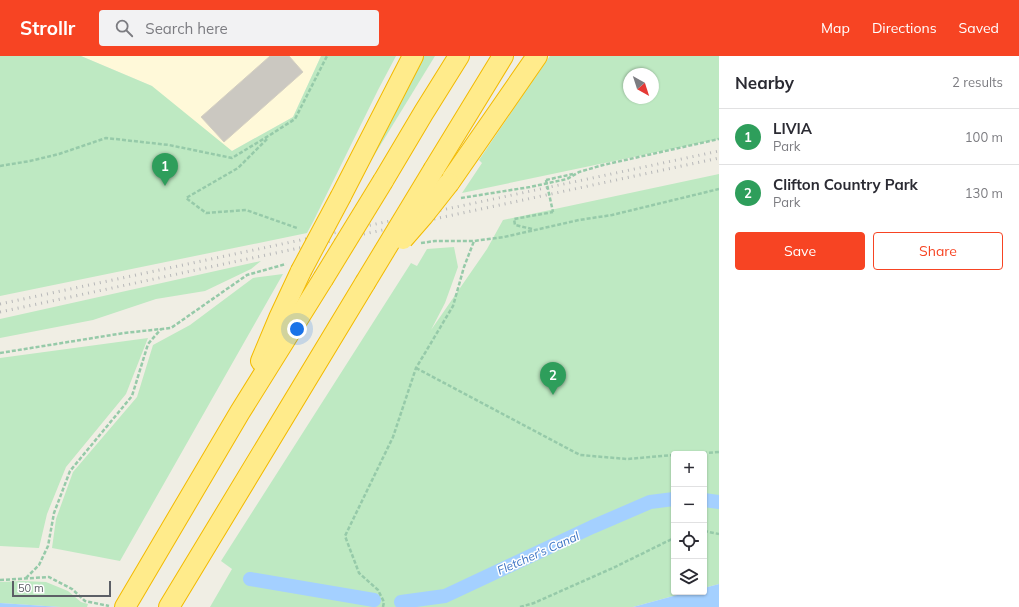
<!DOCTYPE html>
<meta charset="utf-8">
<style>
:root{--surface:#fff;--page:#f2f2f3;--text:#2b2b33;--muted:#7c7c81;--line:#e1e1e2;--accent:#f74423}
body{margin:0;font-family:Mulish,sans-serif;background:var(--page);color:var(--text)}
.controls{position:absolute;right:12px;bottom:12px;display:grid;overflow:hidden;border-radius:4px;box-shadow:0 1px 3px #0004}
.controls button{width:36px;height:36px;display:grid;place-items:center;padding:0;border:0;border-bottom:1px solid var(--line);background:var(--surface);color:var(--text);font:20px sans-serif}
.compass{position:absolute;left:623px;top:12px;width:36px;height:36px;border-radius:50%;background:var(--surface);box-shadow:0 1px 3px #0004;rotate:141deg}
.scale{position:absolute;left:12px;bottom:10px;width:99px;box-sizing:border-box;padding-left:4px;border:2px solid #5c5f66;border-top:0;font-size:11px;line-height:14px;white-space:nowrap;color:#5c5f66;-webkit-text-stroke:3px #fff;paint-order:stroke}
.you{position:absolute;left:297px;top:273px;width:14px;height:14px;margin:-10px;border:3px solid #fff;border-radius:50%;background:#1a73e8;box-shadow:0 0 0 6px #1a73e833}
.badge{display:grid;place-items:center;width:26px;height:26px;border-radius:50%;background:var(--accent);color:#fff;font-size:13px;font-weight:700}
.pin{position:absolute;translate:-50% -33px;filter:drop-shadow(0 1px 2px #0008)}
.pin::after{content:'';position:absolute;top:21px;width:14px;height:12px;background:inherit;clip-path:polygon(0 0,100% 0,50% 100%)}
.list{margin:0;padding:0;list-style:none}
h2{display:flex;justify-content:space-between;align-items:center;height:52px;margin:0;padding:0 16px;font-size:17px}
h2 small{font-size:13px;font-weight:400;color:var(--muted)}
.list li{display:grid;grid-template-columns:26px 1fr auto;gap:12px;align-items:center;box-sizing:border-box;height:56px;padding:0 16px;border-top:1px solid var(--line)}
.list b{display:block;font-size:15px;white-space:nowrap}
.list p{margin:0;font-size:13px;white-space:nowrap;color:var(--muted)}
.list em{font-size:13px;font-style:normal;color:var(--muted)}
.actions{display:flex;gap:8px;padding:12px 16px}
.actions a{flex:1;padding:9px 0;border:1px solid var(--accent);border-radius:4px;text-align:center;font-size:14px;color:var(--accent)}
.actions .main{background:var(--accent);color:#fff}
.icon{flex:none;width:22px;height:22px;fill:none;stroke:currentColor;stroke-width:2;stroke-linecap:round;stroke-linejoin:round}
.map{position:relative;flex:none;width:719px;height:551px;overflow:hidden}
header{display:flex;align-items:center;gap:24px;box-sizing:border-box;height:56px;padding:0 20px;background:var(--accent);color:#fff}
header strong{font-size:19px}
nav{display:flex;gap:22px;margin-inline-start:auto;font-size:14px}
.search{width:280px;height:36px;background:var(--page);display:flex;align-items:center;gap:10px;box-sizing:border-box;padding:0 14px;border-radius:4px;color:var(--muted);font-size:15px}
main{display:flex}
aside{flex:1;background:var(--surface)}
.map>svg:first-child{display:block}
.commercial{fill:#fff9d9}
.green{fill:#bee9c2;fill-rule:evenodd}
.water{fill:#a4d0ff}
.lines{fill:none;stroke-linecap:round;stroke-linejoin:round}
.canal{stroke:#a4d0ff;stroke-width:14}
.building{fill:#cbc8c1;stroke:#d5d0c1}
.motorway-casing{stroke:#f3ba00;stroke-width:22}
.path{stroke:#96caa9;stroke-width:2.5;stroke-dasharray:4 2;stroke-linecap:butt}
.motorway{stroke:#ffeb8b;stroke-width:20}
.rail{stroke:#b7b8b9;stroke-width:3;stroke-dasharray:1 5;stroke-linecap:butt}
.motorway-bridge-casing{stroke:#f3ba00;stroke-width:22;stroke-linecap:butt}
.path-bridge{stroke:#96caa9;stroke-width:2.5;stroke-dasharray:4 2;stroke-linecap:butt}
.motorway-bridge{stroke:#ffeb8b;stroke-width:20}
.labels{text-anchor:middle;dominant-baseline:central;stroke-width:3;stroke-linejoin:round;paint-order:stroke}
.water-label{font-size:12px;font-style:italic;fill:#3b73c4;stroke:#fff}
</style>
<header>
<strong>Strollr</strong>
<div class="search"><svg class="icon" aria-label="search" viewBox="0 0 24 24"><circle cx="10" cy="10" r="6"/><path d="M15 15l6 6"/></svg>Search here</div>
<nav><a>Map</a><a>Directions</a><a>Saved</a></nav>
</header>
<main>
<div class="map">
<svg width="719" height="551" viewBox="0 0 719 551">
<rect width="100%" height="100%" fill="#f0eee4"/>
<polygon class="commercial" points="81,0 321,0 293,61 232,95 171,69 152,30"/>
<g class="green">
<polygon points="0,0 81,0 152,30 232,95 293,61 321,0 396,0 378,34 313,166 307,177 0,240"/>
<polygon points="422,0 435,0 367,111 363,109"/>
<path d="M550,0H719V83L462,137L482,107L479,104L525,36ZM629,18H653V42H629Z"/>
<polygon points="719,118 719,528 704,532 704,398 674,398 674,536 688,536 633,551 210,551 232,513 221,505 411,207 417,210 427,193 454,191 458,211 445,247 431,274 487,193 503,164"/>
<polygon points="261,205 251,213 205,235 156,243 93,264 0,282 0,263"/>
<polygon points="283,218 120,505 52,492 56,463 73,416 137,341 153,289 190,269 253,222"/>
<polygon points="148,282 126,338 66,411 47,458 39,492 0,490 0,302"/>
<polygon points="22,525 46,526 68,535 81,546 88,548 87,551 61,551 0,547 0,526"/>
</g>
<g class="water">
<polygon points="719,528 719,551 633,551 688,536 704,536 704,532"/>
<polygon points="0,547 61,551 0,551"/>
</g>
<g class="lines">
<g class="canal">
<polyline points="704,444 719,446"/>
<polyline points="250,523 374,544"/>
<polyline points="401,546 445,540 592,471 650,446 674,443"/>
</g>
</g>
<polygon class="building" points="270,0 289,0 303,16 224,86 201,61"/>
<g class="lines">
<defs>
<g id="motorway">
<polyline points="434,113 503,0"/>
<polyline points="383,125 424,56 459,0"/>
<polyline points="449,127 537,0"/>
<polyline points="341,140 413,0"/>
<polyline points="261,305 279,262 301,215"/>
<polyline points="125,551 240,356 323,223"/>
<polyline points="169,551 365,227"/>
</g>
</defs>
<use href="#motorway" class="motorway-casing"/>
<g class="path">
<polyline points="267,83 238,112 186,142 206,157 246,154 297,172"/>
<polyline points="0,110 30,105 59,98 106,82 169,89 232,102 270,79 295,63 327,0"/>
<polyline points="546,124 573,118"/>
<polyline points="461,142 530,131 567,123 579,116 603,109 719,83"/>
<polyline points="532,173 515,169 514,163 553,156"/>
<polyline points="421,187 435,185 474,185 504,181 579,164 612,159 719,133"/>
<polyline points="0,297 124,277 171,272 247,219 286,208"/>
<polyline points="416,312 580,399 627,403 674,399"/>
<polyline points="691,398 719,396"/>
<polyline points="704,475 719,478"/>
<polyline points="26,522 39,509 48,490 54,457 70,415 132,340 148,288 161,273"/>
<polyline points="0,524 49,521 72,533 85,545 109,550"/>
<polyline points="383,551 384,546 378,534 359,517 345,480 393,381 416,312 453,250 464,211 474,185"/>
<polyline points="520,551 534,547 615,511 674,482"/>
</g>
<use href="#motorway" class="motorway"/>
<g class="rail">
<polyline points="0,248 719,95"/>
<polyline points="0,256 719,102"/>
</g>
<defs>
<g id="motorway-bridge">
<polyline points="403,183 423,160 449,127"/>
<polyline points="301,215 341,140"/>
<polyline points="323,223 383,125"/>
<polyline points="365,227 434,113"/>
</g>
</defs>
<use href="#motorway-bridge" class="motorway-bridge-casing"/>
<polyline class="path-bridge" points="546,124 553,156"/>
<use href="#motorway-bridge" class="motorway-bridge"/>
</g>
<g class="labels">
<g class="water-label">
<text transform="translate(538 497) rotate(-24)">Fletcher's Canal</text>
</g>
</g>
</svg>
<div class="controls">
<button>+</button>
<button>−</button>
<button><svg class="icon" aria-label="locate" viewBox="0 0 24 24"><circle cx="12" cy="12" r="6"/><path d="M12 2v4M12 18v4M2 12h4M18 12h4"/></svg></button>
<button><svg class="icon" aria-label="layers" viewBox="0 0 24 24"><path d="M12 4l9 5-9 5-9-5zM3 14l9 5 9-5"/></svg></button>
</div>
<svg class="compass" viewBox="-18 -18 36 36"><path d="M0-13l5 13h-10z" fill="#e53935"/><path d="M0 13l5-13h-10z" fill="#7c7c81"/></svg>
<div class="scale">50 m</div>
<div class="you"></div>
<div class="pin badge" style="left:165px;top:130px;background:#2e9e5b">1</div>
<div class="pin badge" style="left:553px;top:339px;background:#2e9e5b">2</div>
</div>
<aside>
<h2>Nearby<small>2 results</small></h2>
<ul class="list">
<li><span class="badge" style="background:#2e9e5b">1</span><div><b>LIVIA</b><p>Park</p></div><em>100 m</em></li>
<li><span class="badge" style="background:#2e9e5b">2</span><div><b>Clifton Country Park</b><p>Park</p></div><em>130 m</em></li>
</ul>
<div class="actions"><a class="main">Save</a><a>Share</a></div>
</aside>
</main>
